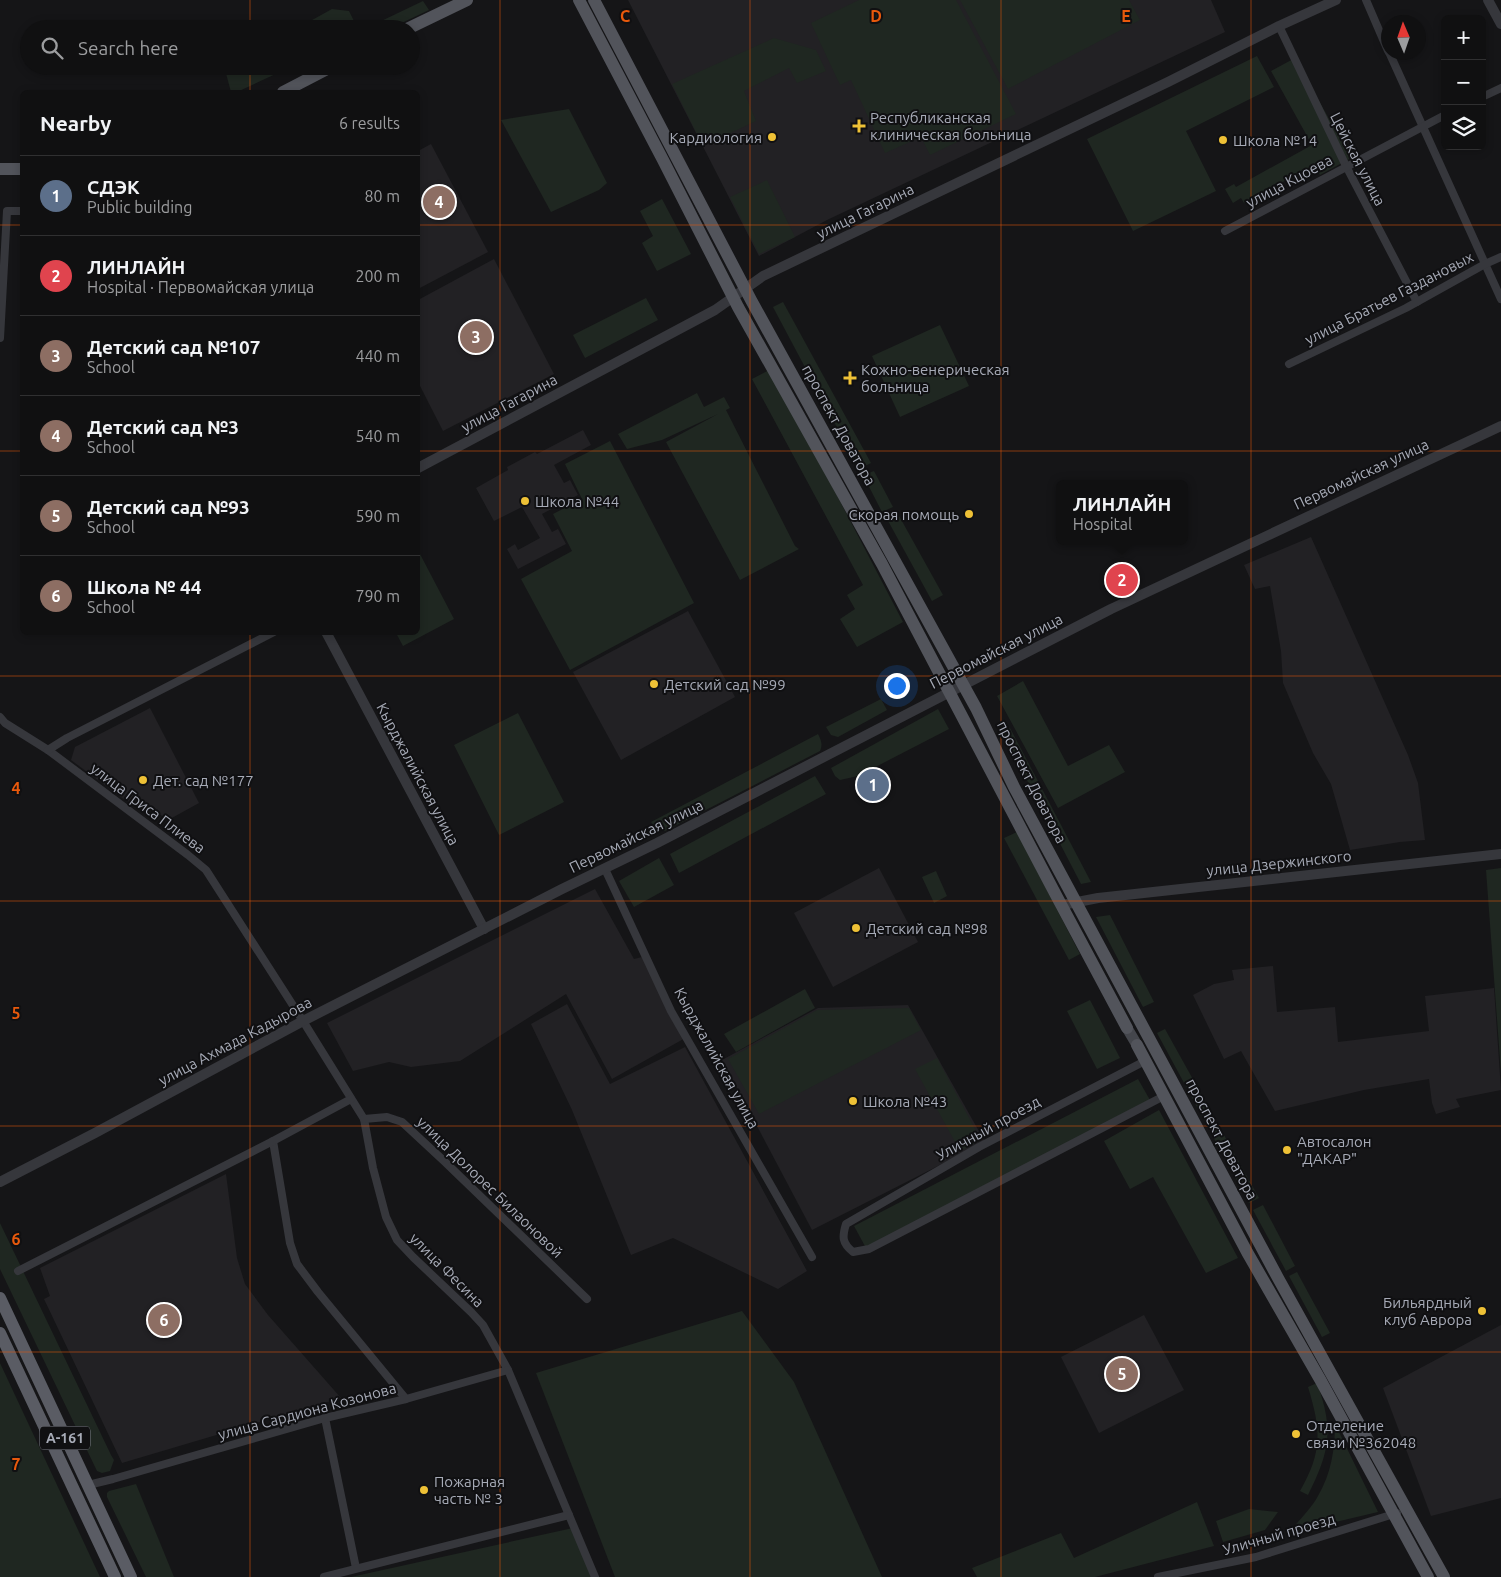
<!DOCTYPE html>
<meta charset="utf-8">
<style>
:root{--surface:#101011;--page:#1e1e1f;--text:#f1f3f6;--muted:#9c9d9f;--line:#303031;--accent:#2563eb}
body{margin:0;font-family:Ubuntu,sans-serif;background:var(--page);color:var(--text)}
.controls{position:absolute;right:15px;top:15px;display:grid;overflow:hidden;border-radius:8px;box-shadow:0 2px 8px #0003}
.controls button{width:45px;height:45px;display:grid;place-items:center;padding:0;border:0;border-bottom:1px solid var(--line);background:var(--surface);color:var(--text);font:25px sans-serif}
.compass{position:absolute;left:1381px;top:15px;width:45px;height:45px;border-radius:50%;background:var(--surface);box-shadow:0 2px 8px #0003;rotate:358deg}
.you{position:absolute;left:896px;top:685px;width:18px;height:18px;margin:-12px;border:4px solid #fff;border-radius:50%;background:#1a73e8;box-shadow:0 0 0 8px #1a73e833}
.badge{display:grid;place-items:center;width:32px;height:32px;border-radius:50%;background:var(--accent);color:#fff;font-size:16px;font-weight:700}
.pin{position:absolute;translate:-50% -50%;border:2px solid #fff;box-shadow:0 1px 5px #0006}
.popup{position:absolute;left:1056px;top:480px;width:132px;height:65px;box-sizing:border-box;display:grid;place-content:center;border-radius:8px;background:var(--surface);filter:drop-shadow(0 1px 4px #0005);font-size:16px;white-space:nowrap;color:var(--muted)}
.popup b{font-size:19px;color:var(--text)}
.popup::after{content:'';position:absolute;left:50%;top:100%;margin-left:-10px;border:10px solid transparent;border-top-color:var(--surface)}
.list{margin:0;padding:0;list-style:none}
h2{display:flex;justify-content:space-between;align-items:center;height:65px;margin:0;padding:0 20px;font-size:21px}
h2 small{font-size:16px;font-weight:400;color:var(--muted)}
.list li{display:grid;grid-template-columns:32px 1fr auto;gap:15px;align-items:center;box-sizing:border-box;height:80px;padding:0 20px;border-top:1px solid var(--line)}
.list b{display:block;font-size:19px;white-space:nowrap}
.list p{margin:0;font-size:16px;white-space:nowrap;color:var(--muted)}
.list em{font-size:16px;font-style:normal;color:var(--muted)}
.icon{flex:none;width:28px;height:28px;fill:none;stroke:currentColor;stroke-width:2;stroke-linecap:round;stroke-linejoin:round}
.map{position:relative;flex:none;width:1501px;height:1577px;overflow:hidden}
.search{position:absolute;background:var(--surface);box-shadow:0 2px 8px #0003;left:20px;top:20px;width:400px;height:55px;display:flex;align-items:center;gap:12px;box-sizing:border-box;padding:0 18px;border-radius:28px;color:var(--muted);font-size:19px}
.panel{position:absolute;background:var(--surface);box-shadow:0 2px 8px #0003;left:20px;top:90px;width:400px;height:545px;border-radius:8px}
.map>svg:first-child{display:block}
.built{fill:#222124}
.green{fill:#1f2721}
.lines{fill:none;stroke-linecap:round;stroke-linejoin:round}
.minor{stroke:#36373c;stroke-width:8}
.tertiary{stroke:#36373c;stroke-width:10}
.secondary{stroke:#44464c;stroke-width:11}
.primary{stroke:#52545b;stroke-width:12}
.trunk{stroke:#5a5c64;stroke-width:12}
.grid{fill:none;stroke:#e8590c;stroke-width:1;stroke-opacity:0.55}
.poi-dot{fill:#eec136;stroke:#101012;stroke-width:2}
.labels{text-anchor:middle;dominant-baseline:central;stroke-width:4;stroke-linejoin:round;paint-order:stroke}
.shield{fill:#101012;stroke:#7a7c86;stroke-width:1}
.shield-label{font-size:14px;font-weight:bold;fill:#a7abb7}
.poi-label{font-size:15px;fill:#a7abb7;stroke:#101012;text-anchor:start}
.street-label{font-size:15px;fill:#a7abb7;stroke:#101012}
.grid-label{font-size:16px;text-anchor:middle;font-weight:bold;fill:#e8590c;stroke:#101012;stroke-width:4;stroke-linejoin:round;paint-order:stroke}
</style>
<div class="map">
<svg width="1501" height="1577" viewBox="0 0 1501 1577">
<rect width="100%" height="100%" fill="#151517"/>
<g class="built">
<polygon points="628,0 1211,0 1225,32 827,220 759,256"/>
<polygon points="431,144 488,252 418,289 418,151"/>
<polygon points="494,259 554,374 443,431 418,382 418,300"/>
<polygon points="583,430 591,445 554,465 564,483 570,480 578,495 542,514 552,532 558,529 566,544 518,569 507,549 515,544 518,550 540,538 522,507 494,521 476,488 508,470 507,467 535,452 537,454"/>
<polygon points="1311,537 1408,755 1418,783 1425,840 1400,842 1350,850 1331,784 1313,753 1283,683 1281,651 1270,586 1255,589 1244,565"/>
<polygon points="688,611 735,697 621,760 573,672"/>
<polygon points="150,708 199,803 170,819 125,800 71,760 75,747"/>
<polygon points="879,868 918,942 833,987 794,913"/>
<polygon points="595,889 634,959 642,957 687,1037 612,1079 566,994 460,1061 411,1067 389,1062 353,1071 327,1023"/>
<polygon points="1273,966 1277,1012 1335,1007 1338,1042 1429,1031 1425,996 1494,988 1501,1090 1456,1099 1460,1107 1436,1114 1432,1103 1429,1079 1364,1090 1275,1111 1241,1051 1224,1059 1193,995 1214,984 1234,980 1232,970"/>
<polygon points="567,1004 610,1084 685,1047 807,1271 778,1289 673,1238 631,1255 572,1110 531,1024"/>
<polygon points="908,1005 985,1142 812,1230 722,1060 818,1008"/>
<polygon points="226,1174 237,1258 245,1284 268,1315 341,1398 122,1463 44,1299 50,1296 40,1268"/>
<polygon points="1144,1315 1184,1390 1099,1433 1061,1357"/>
<polygon points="1501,1325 1501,1498 1431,1516 1383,1388"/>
</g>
<g class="green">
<polygon points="859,0 956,0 1016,114 930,155 921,137 885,153 851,80 840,85 811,23"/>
<polygon points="960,0 1129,0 1140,20 1008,89"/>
<polygon points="423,1 429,10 389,29 377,29 375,24"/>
<polygon points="332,9 349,11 358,29 296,29"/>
<polygon points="774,38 816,50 826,71 797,83 789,68 744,91 756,121 703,146 672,84"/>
<polygon points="1257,56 1274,87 1186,131 1216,191 1133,231 1087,139"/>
<polygon points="1295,58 1351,158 1320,175 1314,165 1244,203 1241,198 1233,203 1225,189 1234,184 1236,187 1312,145 1271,71"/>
<polygon points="224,66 293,66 237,92 231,92"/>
<polygon points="569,109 607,183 599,190 551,212 501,120"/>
<polygon points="767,180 795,237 759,254 730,197"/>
<polygon points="662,199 691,254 657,271 642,243 653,236 640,211"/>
<polygon points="646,298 658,320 585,358 573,335"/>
<polygon points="783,302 871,463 859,469 773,307"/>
<polygon points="940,325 969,386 900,417 872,356"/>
<polygon points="771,369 903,622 857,647 840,619 855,609 847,595 863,585 752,379"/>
<polygon points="697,393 704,407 724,397 730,408 726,410 795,546 799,549 740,580 666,442 718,414 662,440 627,449 618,434"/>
<polygon points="610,441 694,603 570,670 521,579 572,551 553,514 582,499 565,464"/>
<polygon points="874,471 893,507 882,512 863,475"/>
<polygon points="898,514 943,595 932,601 887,519"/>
<polygon points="420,554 454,619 403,646 396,633 418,632 418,555"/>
<polygon points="1023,681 1068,766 1109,745 1125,772 1058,808 997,696"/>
<polygon points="881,699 887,710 838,737 831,735 826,727"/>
<polygon points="938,709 949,729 858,776 840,780 835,776 831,768"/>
<polygon points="518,713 564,802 499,835 454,745"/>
<polygon points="1010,728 1091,882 1081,884 1002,732"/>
<path d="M818,734C821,740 823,744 820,751L665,831C657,831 655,828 651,822Z"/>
<polygon points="815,776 826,794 679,873 670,854"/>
<polygon points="1017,832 1080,954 1069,960 1004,838"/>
<polygon points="659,858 674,885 634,907 619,881"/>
<polygon points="1501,868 1501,1073 1486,870"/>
<polygon points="936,871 947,896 934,903 922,877"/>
<polygon points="1110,915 1154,1002 1143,1007 1096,917"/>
<polygon points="805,989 815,1008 736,1052 724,1034"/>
<polygon points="1090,1000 1120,1058 1097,1069 1067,1011"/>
<polygon points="909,1008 921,1030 759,1114 728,1059 817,1010"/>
<polygon points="1165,1029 1259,1198 1249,1203 1157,1033"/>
<polygon points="937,1058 981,1140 960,1151 915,1069"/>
<polygon points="1138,1079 1150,1100 866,1248 854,1226"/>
<polygon points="1159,1110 1238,1258 1206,1273 1153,1177 1130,1189 1104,1141"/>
<polygon points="1263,1205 1295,1266 1286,1271 1253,1210"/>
<polygon points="0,1223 111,1455 114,1460 110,1471 102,1473 97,1471 0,1269"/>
<polygon points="1297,1272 1330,1333 1322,1337 1289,1276"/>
<polygon points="742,1311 794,1382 882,1577 615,1577 536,1373"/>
<polygon points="0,1363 100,1577 0,1577"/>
<path d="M1317,1383C1334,1430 1330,1451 1308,1495L1300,1491C1323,1451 1321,1430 1308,1387Z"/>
<path d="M1335,1424L1378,1512L1289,1533C1298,1521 1311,1509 1318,1496C1331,1474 1335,1449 1335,1424Z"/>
<polygon points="136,1484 174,1577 146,1577 107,1497 107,1493 109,1491"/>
<polygon points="1197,1502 1214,1546 1095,1577 977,1577 972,1568 1061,1533 1074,1558"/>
<polygon points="1249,1509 1278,1512 1265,1530 1223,1542 1216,1521"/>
<polygon points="573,1528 594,1577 351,1577"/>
</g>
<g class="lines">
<g class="minor">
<polyline points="1366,0 1388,51"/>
<polyline points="1279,26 1346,166 1417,302"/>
<polyline points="1389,52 1501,299"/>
<polyline points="1482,97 1501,88"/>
<polyline points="1225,231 1445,115"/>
<polyline points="0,338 7,211 22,211"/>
<polyline points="1289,364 1406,308 1485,264 1501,257"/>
<polyline points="0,717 5,723 48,750 188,855 206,870 303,1021 364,1119 373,1168 386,1217 397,1240 413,1257 471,1312 483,1325 508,1370 595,1577"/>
<polyline points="48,750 67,738 274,632"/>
<polyline points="605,869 671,1011 812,1257"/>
<path d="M1145,1061L979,1147L846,1224C842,1237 842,1243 853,1252L869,1249L1164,1096"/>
<polyline points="364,1119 387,1117 402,1122 444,1161 587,1299"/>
<polyline points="273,1141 290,1243 297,1264 318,1292 406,1399"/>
<polyline points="18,1271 273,1141 351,1099"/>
<polyline points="325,1418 356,1568"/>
<polyline points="88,1485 113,1479 325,1418 406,1399 508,1370"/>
<polyline points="324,1577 569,1515"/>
<polyline points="1158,1577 1256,1557 1397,1513"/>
</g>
<g class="tertiary">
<polyline points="1488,0 1501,24"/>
<polyline points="418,468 715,310 763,276 1168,82 1279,26 1336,0"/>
<polyline points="326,632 484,929"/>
<polyline points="1062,905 1098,898 1501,854"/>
<polyline points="0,1182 95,1133 303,1021 562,889 657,843 1111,609 1501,426"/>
</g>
<polyline class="secondary" points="1127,1028 1137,1045"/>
<g class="primary">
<polyline points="579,0 663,160 738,307 882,564 1057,897 1127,1028"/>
<polyline points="594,0 751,300 976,708 1014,787 1278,1278 1444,1577"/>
<polyline points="407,29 467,0"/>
<polyline points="283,92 333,66"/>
<polyline points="0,169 22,169"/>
<polyline points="1137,1045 1247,1252 1321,1381 1428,1577"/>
</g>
<g class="trunk">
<polyline points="0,1298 131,1577"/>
<polyline points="0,1333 115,1577"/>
</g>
</g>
<path class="grid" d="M250,0V29M500,0V1577M750,0V1577M1001,0V1577M1251,0V1577M250,66V92M0,225H22M418,225H1501M0,451H22M418,451H1501M250,632V1577M0,676H1501M0,901H1501M0,1126H1501M0,1352H1501"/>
<g class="poi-dot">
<path d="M856.5 118.5h5v5h5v5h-5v5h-5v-5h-5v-5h5z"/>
<circle cx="772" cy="137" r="5"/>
<circle cx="1223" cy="140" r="5"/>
<path d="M847.5 370.5h5v5h5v5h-5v5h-5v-5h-5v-5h5z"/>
<circle cx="525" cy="501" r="5"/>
<circle cx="969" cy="514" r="5"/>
<circle cx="654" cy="684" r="5"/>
<circle cx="143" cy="780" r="5"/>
<circle cx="856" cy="928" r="5"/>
<circle cx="853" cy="1101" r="5"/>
<circle cx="1287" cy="1150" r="5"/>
<circle cx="1482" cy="1311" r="5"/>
<circle cx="1296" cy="1434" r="5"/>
<circle cx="424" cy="1490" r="5"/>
</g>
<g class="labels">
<rect class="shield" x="40" y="1426.5" width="50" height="23" rx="4"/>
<g class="shield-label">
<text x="65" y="1438">А-161</text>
</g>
<g class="poi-label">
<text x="870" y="117">Республиканская<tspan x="870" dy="17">клиническая больница</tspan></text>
<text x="762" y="137" text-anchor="end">Кардиология</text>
<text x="1233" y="140">Школа №14</text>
<text x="861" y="369">Кожно-венерическая<tspan x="861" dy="17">больница</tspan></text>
<text x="535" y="501">Школа №44</text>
<text x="959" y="514" text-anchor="end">Скорая помощь</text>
<text x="664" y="684">Детский сад №99</text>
<text x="153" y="780">Дет. сад №177</text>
<text x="866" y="928">Детский сад №98</text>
<text x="863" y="1101">Школа №43</text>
<text x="1297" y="1141">Автосалон<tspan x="1297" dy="17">"ДАКАР"</tspan></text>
<text x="1472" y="1302" text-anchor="end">Бильярдный<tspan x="1472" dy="17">клуб Аврора</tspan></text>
<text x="1306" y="1425">Отделение<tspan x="1306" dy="17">связи №362048</tspan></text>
<text x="434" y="1481">Пожарная<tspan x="434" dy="17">часть № 3</tspan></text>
</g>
<g class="street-label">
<text transform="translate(1358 159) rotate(63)">Цейская улица</text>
<text transform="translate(1289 181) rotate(-28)">улица Кцоева</text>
<text transform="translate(865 211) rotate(-26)">улица Гагарина</text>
<text transform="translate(1389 298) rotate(-27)">улица Братьев Газдановых</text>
<text transform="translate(509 403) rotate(-28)">улица Гагарина</text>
<text transform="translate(839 425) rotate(61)">проспект Доватора</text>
<text transform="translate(1361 474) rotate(-25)">Первомайская улица</text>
<text transform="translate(996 651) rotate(-27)">Первомайская улица</text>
<text transform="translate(418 774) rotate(62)">Кырджалийская улица</text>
<text transform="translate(1032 782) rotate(63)">проспект Доватора</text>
<text transform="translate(148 808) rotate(37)">улица Гриса Плиева</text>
<text transform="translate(636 836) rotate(-26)">Первомайская улица</text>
<text transform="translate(1279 863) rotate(-6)">улица Дзержинского</text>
<text transform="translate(235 1041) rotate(-28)">улица Ахмада Кадырова</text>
<text transform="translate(717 1058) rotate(61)">Кырджалийская улица</text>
<text transform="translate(988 1128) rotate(-29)">Уличный проезд</text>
<text transform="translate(1222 1139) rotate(62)">проспект Доватора</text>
<text transform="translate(490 1187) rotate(44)">улица Долорес Билаоновой</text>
<text transform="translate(447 1270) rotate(45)">улица Фесина</text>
<text transform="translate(307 1411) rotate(-15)">улица Сардиона Козонова</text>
<text transform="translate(1279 1534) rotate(-16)">Уличный проезд</text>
</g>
</g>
<g class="grid-label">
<text x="625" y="22">C</text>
<text x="876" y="22">D</text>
<text x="1126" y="22">E</text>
<text x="16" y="794">4</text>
<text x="16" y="1019">5</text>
<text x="16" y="1245">6</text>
<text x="16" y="1470">7</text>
</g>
</svg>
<div class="controls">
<button>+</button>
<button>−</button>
<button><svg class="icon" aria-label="layers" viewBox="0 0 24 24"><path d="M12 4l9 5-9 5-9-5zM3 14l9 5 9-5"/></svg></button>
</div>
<svg class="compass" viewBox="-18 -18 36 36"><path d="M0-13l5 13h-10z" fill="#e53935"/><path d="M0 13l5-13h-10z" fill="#9c9d9f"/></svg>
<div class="you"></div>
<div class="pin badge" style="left:873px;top:785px;background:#5c6f8a">1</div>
<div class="pin badge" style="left:1122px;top:580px;background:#e0444e">2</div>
<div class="popup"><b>ЛИНЛАЙН</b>Hospital</div>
<div class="pin badge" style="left:476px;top:337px;background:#8d6e63">3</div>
<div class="pin badge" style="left:439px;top:202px;background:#8d6e63">4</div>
<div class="pin badge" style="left:1122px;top:1374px;background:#8d6e63">5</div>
<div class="pin badge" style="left:164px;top:1320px;background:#8d6e63">6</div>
<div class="search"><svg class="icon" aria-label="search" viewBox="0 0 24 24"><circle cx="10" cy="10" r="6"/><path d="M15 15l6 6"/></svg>Search here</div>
<section class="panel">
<h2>Nearby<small>6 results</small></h2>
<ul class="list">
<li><span class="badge" style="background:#5c6f8a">1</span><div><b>СДЭК</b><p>Public building</p></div><em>80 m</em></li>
<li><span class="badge" style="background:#e0444e">2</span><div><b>ЛИНЛАЙН</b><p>Hospital · Первомайская улица</p></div><em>200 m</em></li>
<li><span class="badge" style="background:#8d6e63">3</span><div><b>Детский сад №107</b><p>School</p></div><em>440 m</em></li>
<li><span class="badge" style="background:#8d6e63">4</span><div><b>Детский сад №3</b><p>School</p></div><em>540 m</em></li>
<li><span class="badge" style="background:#8d6e63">5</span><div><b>Детский сад №93</b><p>School</p></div><em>590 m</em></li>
<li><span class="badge" style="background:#8d6e63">6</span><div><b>Школа № 44</b><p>School</p></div><em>790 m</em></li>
</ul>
</section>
</div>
